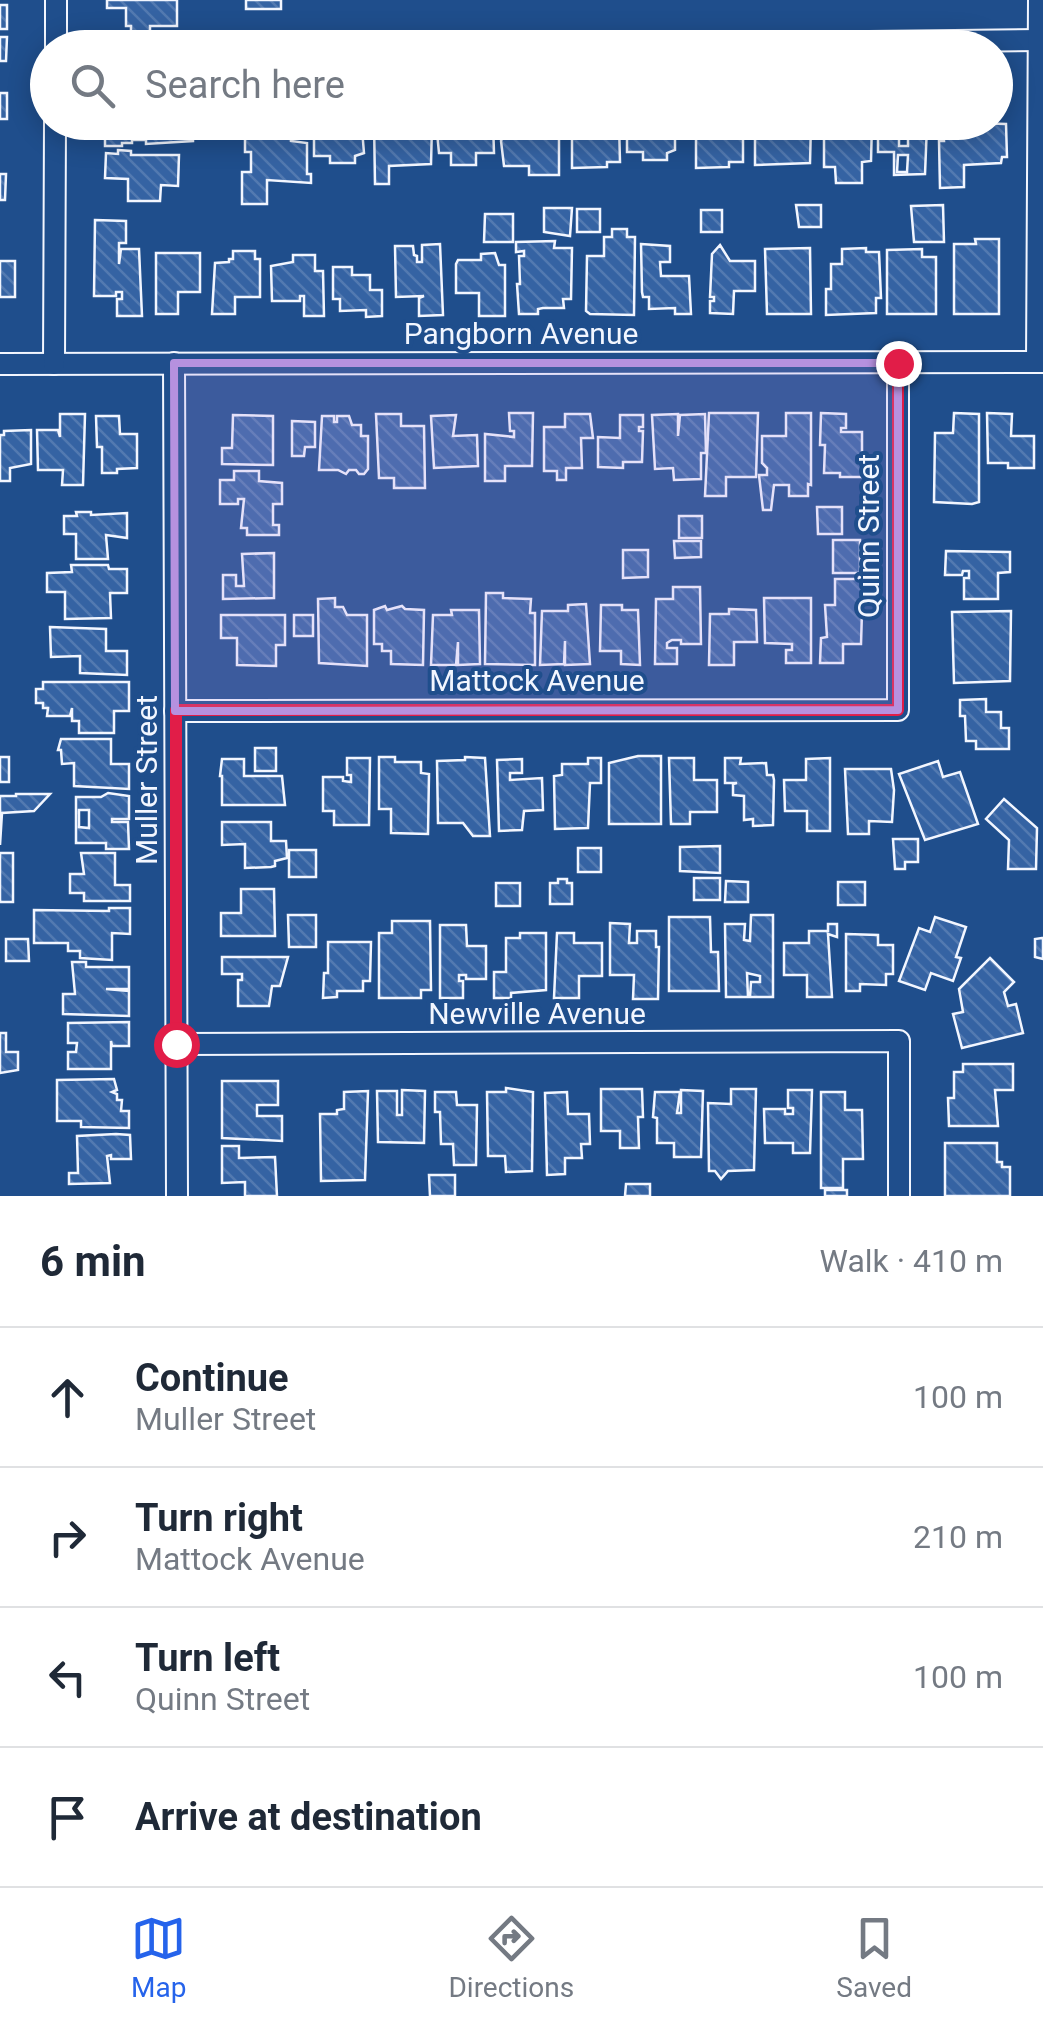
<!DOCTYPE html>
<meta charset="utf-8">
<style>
:root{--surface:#fff;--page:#f6f6f7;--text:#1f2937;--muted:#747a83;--line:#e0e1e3;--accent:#2563eb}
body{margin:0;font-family:Roboto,sans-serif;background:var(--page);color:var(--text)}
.stop{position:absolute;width:30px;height:30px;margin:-22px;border:8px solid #e11d48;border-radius:50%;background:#fff}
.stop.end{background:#e11d48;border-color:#fff;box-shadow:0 2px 10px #0008}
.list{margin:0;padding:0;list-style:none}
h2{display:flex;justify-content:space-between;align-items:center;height:130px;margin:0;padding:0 40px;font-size:42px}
h2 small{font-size:32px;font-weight:400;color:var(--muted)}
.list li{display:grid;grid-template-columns:65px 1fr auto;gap:30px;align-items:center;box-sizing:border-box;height:140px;padding:0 40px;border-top:2px solid var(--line)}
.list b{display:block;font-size:38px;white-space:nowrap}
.list p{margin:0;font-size:32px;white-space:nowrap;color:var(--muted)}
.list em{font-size:32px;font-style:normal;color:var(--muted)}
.icon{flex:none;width:55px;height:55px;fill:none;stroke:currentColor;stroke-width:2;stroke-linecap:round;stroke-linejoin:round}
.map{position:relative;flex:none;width:1043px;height:1196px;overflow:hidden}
.search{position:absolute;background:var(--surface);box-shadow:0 5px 25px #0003;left:30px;right:30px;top:30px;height:110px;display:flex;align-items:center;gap:25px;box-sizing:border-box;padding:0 35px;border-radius:55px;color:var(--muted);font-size:38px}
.sheet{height:690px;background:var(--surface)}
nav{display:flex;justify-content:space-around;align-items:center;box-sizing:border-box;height:140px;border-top:2px solid var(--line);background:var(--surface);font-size:28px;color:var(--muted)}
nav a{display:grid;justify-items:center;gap:5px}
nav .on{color:var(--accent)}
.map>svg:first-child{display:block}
.building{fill:url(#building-back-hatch);stroke:#f2f6ff;stroke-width:2.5;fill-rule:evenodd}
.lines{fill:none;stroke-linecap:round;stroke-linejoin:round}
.street-casing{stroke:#f2f6ff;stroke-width:24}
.street{stroke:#1f4e8c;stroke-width:20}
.route{stroke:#e11d48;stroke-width:12}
.marked{fill:#b691df;fill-opacity:0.2;stroke:#b691df;stroke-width:8;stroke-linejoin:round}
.labels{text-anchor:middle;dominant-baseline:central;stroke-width:8;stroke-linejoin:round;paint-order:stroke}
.street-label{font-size:30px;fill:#f2f6ff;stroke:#1f4e8c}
</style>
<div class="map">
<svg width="1043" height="1196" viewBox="0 0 1043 1196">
<defs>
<pattern id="building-back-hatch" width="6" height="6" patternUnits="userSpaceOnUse" patternTransform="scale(2.5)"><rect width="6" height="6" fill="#3563a3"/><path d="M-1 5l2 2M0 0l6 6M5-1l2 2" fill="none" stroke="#537ab1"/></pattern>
</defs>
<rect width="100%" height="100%" fill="#1f4e8c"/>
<g class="building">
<polygon points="107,0 177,0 177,26 150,26 150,32 131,32 131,26 126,26 126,8 107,8"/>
<rect x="246" y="0" width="35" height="9"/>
<rect x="0" y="5" width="7" height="24"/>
<polygon points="0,37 7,37 6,61 0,61"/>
<rect x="0" y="93" width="7" height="26"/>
<polygon points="105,122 193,124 193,141 146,144 146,140 132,140 132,143 122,143 122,146 105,146"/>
<polygon points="245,122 280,122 280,135 291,135 291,141 307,143 307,174 311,174 311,183 267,180 267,204 242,204 242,172 251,172 251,152 245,152"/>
<polygon points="314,122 369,122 369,129 362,129 364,153 355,156 355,163 330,163 330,156 314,156"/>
<polygon points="374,122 432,126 431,164 389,166 389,184 375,184"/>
<polygon points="436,122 493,122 494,153 476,153 476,165 451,165 451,153 439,153"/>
<polygon points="499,122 559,125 559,175 529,175 529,166 504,166 501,141 504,134 499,134"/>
<polygon points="568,122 619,124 620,162 607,162 607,167 572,168 572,131 568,131"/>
<polygon points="627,122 683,122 683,125 675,125 675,150 667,153 667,160 643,160 643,152 627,152"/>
<polygon points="687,122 743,123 743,162 729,162 729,167 696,168 696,130 687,130"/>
<polygon points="749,122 811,125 810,163 755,165 755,125"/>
<polygon points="818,122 872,123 871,161 862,162 862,183 836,183 835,167 824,167 824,130 818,130"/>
<path d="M878,122H934V125H927L925,174L894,175V152H878ZM899,134H908V146H899ZM898,155H908L907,172H897Z"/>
<polygon points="939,122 1006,124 1007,157 1002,157 1001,163 964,165 964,187 940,188 939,141 944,141 943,125"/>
<polygon points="118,150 131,151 131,155 179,155 178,186 161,185 160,201 128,201 128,179 105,178 106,153 118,154"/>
<polygon points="0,174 6,174 5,200 0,200"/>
<polygon points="796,205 821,205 821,227 799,227"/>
<polygon points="943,205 944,242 914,242 911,206"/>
<polygon points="544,208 572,208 570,236 544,232"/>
<rect x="577" y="209" width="23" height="23"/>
<rect x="701" y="210" width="21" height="22"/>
<polygon points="485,214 513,214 513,242 484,242"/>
<polygon points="95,220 126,221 126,243 119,243 119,264 121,249 139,249 142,316 117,316 117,299 122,299 122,292 116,292 116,296 94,296"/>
<polygon points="612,229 627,229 627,237 635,237 634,315 590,314 586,311 587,256 604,256 604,237 612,237"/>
<polygon points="975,239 999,239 999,314 954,314 954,244 976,244"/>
<polygon points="555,241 554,248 572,248 571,299 563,299 564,308 543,308 538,309 538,314 519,314 517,284 520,284 519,256 524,256 524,251 516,252 516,242"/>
<polygon points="440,244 443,315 419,316 419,298 424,296 396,297 395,246 413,246 414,255 417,256 417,262 422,262 422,245"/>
<polygon points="641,244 670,246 670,262 660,262 661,276 689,276 691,314 675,314 675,308 649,309 649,297 643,297 642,292"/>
<polygon points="720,245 730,261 755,261 755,291 734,291 733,314 710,313 710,301 714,301 714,297 710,297 712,254"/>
<polygon points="810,248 811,314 767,314 765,249"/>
<polygon points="866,248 866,252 879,252 881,298 876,298 876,313 826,315 826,289 831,289 831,264 842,264 842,249"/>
<polygon points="922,249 922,257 936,257 936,314 887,314 887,250"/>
<polygon points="233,251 255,251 255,259 260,259 260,297 235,297 235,314 212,314 215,263 229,262 229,259 233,259"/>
<polygon points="156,253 200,253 200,292 178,292 178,314 156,314"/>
<polygon points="495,253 499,265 505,265 505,316 479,316 479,293 456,293 456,264 458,260 481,260 481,254"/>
<polygon points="293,255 315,255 315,271 323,271 324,316 304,316 304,296 300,296 300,301 272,301 271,266 293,262"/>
<rect x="0" y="261" width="15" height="36"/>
<polygon points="333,267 352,267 352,275 370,275 370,290 382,290 382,316 366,317 366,310 340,311 340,299 333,299"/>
<polygon points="509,413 533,413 532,466 505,466 505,481 485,481 485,434 514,437 514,431 510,431"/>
<polygon points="709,413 758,413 756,477 726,477 726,496 705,496"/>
<polygon points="786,413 811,413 811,485 808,484 808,496 789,496 789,485 774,485 771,510 763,510 759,475 767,475 767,468 762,463 762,436 786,436"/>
<polygon points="821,413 846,414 846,428 841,428 841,432 862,432 862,477 840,477 840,473 824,473 825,445 820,445"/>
<polygon points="954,413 979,414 979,502 972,504 934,502 935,433 953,433"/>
<polygon points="987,413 1012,414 1011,436 1034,436 1034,468 1008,468 1008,463 988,463"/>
<polygon points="60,414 85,414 83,485 62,485 63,470 38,470 37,430 58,430 60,437"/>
<polygon points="376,414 401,414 401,426 424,426 425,488 394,488 394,478 379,478"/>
<polygon points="565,414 590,414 593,438 581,438 582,468 566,468 566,480 557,480 557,471 544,471 544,427 565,427"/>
<polygon points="678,414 678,436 680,415 705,414 706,453 701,453 701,479 674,480 673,468 655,469 652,415"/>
<polygon points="233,415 273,416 273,465 222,464 222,448 232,448"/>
<polygon points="456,415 453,436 477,435 478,466 434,468 431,416"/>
<polygon points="620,415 643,415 643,427 639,427 639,431 643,431 642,462 623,462 623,468 598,467 598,437 620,438"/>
<polygon points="96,416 119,416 120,434 137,434 137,468 117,469 117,473 102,473 102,447 97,447"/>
<polygon points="322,416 334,416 334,422 337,422 337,416 349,416 352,425 361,425 361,436 368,436 368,469 364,474 359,474 356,470 349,470 346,474 338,470 319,470"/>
<polygon points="292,421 315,422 315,447 305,447 304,456 292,456"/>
<polygon points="31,430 31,464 10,468 10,481 0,481 0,435 4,435 4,431"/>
<polygon points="234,471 259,471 259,481 282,483 282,504 273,504 273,525 279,525 279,535 247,535 247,528 241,528 244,499 238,499 238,504 220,504 220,480 234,480"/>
<polygon points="817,507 842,507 842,534 818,534"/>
<polygon points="76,512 91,512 91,515 127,513 127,538 106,535 108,559 76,559 76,534 64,534 64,516 77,516"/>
<rect x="679" y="516" width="23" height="22"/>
<rect x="833" y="540" width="27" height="33"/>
<polygon points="674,541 701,541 701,557 675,558"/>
<polygon points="623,550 648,550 648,577 623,578"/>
<polygon points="946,551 1010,552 1010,572 998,573 998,599 964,599 964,578 969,578 969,571 963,571 962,575 945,575"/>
<polygon points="274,553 274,598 223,599 223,575 236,575 236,586 244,586 242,554"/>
<polygon points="71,565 108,565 109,569 127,569 127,593 110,593 111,618 65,619 65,592 47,592 47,573 72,572"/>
<polygon points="835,579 863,579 861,644 843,644 843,663 820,663 821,638 827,637 825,605 835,605"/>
<polygon points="673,587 700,587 701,644 681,644 681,640 672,640 667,643 667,648 677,648 677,664 655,664 656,599 673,599"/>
<polygon points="486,593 503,593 503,598 531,599 530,613 535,613 535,665 485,664"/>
<polygon points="335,598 335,607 343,607 347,615 367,615 367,666 319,663 318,599"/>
<polygon points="764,598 811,598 811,663 786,663 786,650 792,650 792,644 765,643"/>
<polygon points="586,604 590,664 565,665 565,641 564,664 540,665 542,611 568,611 568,605"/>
<polygon points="601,605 622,605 622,610 638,610 640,665 621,664 621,651 600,651"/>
<polygon points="385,606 387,610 402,606 405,609 424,610 423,665 391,664 391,651 382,651 382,644 374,644 374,610"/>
<polygon points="729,609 756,610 757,642 734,642 734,665 709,665 710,614 729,614"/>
<polygon points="451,610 479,610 480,664 458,665 458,642 456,665 431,665 433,615 452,615"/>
<polygon points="1011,611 1010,681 954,683 952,612"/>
<polygon points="221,615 285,615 285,645 276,645 276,666 237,665 237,638 221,638"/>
<rect x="294" y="615" width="19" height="21"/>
<polygon points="50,627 106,629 106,651 127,651 127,675 80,673 80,656 51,657"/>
<polygon points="43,682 129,682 129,711 114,711 114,733 79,733 79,721 72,721 72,708 70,716 47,716 48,708 43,708 43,703 36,703 36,689 43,689"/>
<polygon points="986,699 986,712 1001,712 1001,728 1009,728 1009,749 976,749 976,741 966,741 965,716 960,716 960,700"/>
<polygon points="61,739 111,739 111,764 129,764 129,789 74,786 74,763 62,764 61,750 58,750"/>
<rect x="255" y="748" width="21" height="23"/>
<polygon points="638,756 661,756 661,824 609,824 609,763"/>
<rect x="0" y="757" width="9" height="25"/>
<polygon points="379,757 395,757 395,762 421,762 421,773 429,774 428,834 391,833 391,809 379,809"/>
<polygon points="465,757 485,758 490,836 473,836 463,823 438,823 437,761 465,760"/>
<polygon points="347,758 370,758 369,825 334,825 334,811 323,811 323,777 343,777 343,781 351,782 351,775 347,775"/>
<polygon points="588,758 601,758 601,783 590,783 588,828 555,829 554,776 562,775 562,764 588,764"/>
<polygon points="669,758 694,758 694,780 717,780 717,812 690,812 690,824 671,824"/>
<polygon points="725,758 741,758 740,764 766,763 767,775 773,775 774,780 773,825 753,826 753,819 744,820 744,796 733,795 733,784 737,783 725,783"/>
<polygon points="830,758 830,831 807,831 807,811 785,811 784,780 806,780 806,759"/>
<polygon points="222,759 244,759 244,776 282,776 285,805 222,805 222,776 220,776"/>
<polygon points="522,759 522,773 510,773 510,780 542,778 543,810 524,811 522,830 499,831 497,760"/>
<polygon points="938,761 943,777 960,772 978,824 925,840 899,774"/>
<polygon points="845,769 891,769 894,790 892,822 869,821 869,834 848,834"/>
<path d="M108,793L129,796V819H112V822H128L129,849H106V843H76V797H101ZM79,810H89V828L79,827Z"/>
<polygon points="16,794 50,794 34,811 2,813 0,845 0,796 16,796"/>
<polygon points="1004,799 1037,828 1036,869 1008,869 1009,840 986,819"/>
<polygon points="222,822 271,822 271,841 286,841 287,858 275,861 275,866 271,867 245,868 245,844 222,845"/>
<polygon points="893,839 918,839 918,862 905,862 905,869 895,869"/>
<polygon points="720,846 720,873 680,871 680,847"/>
<rect x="578" y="848" width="23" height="24"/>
<rect x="289" y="850" width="27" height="27"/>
<rect x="0" y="853" width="13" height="49"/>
<polygon points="81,853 115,853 115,885 130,885 130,901 84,901 84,893 70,893 70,874 84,874"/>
<rect x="694" y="878" width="26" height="22"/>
<polygon points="558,879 567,879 567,883 572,883 572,904 550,904 550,883 558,883"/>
<polygon points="726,881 748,882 748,902 725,902"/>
<rect x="838" y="882" width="27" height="23"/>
<rect x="496" y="883" width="24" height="23"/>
<polygon points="241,889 274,889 275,936 221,936 221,913 241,913"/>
<polygon points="109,908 130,908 130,934 112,933 112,960 80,958 80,951 68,951 68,943 34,943 34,910 109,911"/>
<polygon points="288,915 316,915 316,947 289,947"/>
<polygon points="751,915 773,915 773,997 750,997 751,982 760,982 760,976 747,973 748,997 726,997 725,924 745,924 744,940 750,941"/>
<polygon points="669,917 710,917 711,952 718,952 719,991 669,991"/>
<polygon points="935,917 966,927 956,957 961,958 953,981 931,973 925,990 899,981 919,928 930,932"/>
<polygon points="392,921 430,921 431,990 421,990 421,998 379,998 379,933 392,933"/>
<polygon points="610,923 630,924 629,943 637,943 637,931 656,931 656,947 659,947 658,999 633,999 634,975 610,975"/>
<polygon points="828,924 837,924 837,937 828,934 832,997 807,997 807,975 784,975 784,943 809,943 809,931 828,931"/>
<polygon points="440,925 466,925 467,946 486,946 486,979 466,979 466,975 459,975 459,981 463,981 463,998 440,998"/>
<polygon points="520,933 546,933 546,990 511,993 511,998 494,998 494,972 506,972 506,938 520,938"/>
<polygon points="557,933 574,933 574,943 602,943 602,976 579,976 579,998 554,998"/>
<polygon points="846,934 878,935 878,945 893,945 893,974 886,974 886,985 860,984 860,991 846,991"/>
<polygon points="1042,938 1043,938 1043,959 1035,957 1035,939"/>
<polygon points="6,939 28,939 29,961 6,961"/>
<polygon points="328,942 371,942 370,981 363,981 363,991 337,991 337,997 323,998 324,973 328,973"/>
<polygon points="222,957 288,957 280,986 272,986 269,1006 238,1006 238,980 242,980 242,974 222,974"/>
<polygon points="990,958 1014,982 1004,992 1008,1006 1016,1004 1023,1033 962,1048 953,1014 963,1012 959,989"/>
<polygon points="72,962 86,962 86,967 129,967 129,989 106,989 129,991 129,1016 63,1014 63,994 75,994"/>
<polygon points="129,1022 129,1046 112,1046 111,1041 111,1069 68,1069 68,1052 76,1052 77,1043 68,1043 68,1023"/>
<polygon points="0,1033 6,1033 6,1052 18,1052 18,1070 0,1073"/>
<polygon points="963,1064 1013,1064 1013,1090 995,1090 998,1126 949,1126 948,1098 954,1098 954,1072 963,1072"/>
<polygon points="114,1079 117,1090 112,1092 117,1094 117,1100 122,1100 121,1111 129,1111 129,1128 81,1127 81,1121 57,1121 57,1080"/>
<polygon points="222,1081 278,1081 278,1105 257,1105 257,1116 282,1116 282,1141 222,1138"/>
<polygon points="506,1088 533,1092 532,1171 506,1172 505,1156 488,1156 487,1092 506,1092"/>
<polygon points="601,1089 642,1089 643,1117 638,1117 639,1148 620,1148 620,1131 601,1131"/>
<polygon points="731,1089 756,1089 754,1170 728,1171 721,1179 715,1171 709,1171 708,1103 731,1104"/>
<polygon points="402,1090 425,1091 424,1143 378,1142 377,1091 397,1091 397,1115 402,1115"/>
<polygon points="681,1090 703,1091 701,1157 674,1157 674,1143 657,1143 657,1118 653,1117 655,1092 680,1092 677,1113 681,1113"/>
<polygon points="788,1090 812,1090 810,1153 793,1153 793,1143 765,1143 764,1109 785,1109 785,1114 793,1114 793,1108 788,1108"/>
<polygon points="368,1091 365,1180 321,1181 320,1114 337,1114 337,1110 344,1109 344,1092"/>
<polygon points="435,1092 456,1092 457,1105 477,1105 476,1165 454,1165 453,1144 441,1144 440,1112 435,1112"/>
<polygon points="567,1092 568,1114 589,1114 590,1144 581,1144 582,1158 565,1158 565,1174 547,1175 545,1093"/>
<polygon points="821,1092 845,1092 845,1110 862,1110 863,1159 843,1159 843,1188 821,1188"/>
<polygon points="116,1134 130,1135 131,1159 111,1159 111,1155 107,1156 110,1183 69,1184 69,1173 78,1173 77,1136"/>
<polygon points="945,1143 997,1143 997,1162 1002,1162 1002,1167 1010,1167 1010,1196 945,1196"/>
<polygon points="222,1146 239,1146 239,1158 275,1157 277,1196 245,1196 245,1182 222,1183"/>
<polygon points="429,1175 455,1175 455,1196 430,1196"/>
<polygon points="626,1184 650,1184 650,1196 625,1196"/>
<rect x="825" y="1190" width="22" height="6"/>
</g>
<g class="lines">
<defs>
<g id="street">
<polyline points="56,48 56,0"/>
<polyline points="337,48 1043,40"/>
<polyline points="1037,362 1039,0"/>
<polyline points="174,363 177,1196"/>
<polyline points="0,364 1043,362"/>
<polyline points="54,364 55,122"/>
<polyline points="175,711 898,710 898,363"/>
<polyline points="176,1044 899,1041 899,1196"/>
</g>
</defs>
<use href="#street" class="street-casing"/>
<use href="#street" class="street"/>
</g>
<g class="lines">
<polyline class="route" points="176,1044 176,710 898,710 898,363"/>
</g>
<path class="marked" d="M174,363H898V710L175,711Z"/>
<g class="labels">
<g class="street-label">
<text x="521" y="333">Pangborn Avenue</text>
<text transform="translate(868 536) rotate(-90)">Quinn Street</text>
<text x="537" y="680">Mattock Avenue</text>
<text transform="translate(146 780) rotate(-90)">Muller Street</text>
<text x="537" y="1013">Newville Avenue</text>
</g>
</g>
</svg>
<div class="stop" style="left:176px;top:1044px"></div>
<div class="stop end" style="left:898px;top:363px"></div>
<div class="search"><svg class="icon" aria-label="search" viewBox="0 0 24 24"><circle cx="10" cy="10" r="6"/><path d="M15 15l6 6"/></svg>Search here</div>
</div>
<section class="sheet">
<h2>6 min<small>Walk · 410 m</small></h2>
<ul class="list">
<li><svg class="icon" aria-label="ahead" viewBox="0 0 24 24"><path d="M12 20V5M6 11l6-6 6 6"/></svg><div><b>Continue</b><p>Muller Street</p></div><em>100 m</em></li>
<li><svg class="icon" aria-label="right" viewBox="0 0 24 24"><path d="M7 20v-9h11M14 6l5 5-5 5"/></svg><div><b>Turn right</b><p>Mattock Avenue</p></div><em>210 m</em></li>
<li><svg class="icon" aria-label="left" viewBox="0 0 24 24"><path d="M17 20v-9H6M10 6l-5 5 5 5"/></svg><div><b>Turn left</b><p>Quinn Street</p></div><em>100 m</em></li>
<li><svg class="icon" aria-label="arrive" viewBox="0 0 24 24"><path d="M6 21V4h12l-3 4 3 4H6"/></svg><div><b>Arrive at destination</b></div></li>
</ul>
</section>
<nav>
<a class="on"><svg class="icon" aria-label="map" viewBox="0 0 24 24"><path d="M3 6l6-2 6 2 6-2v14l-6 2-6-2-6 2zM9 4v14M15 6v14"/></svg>Map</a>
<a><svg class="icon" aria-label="directions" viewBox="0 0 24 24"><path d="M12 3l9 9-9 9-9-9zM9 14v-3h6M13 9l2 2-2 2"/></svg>Directions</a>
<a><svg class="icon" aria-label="saved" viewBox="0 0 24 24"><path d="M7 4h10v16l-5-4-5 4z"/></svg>Saved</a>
</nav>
